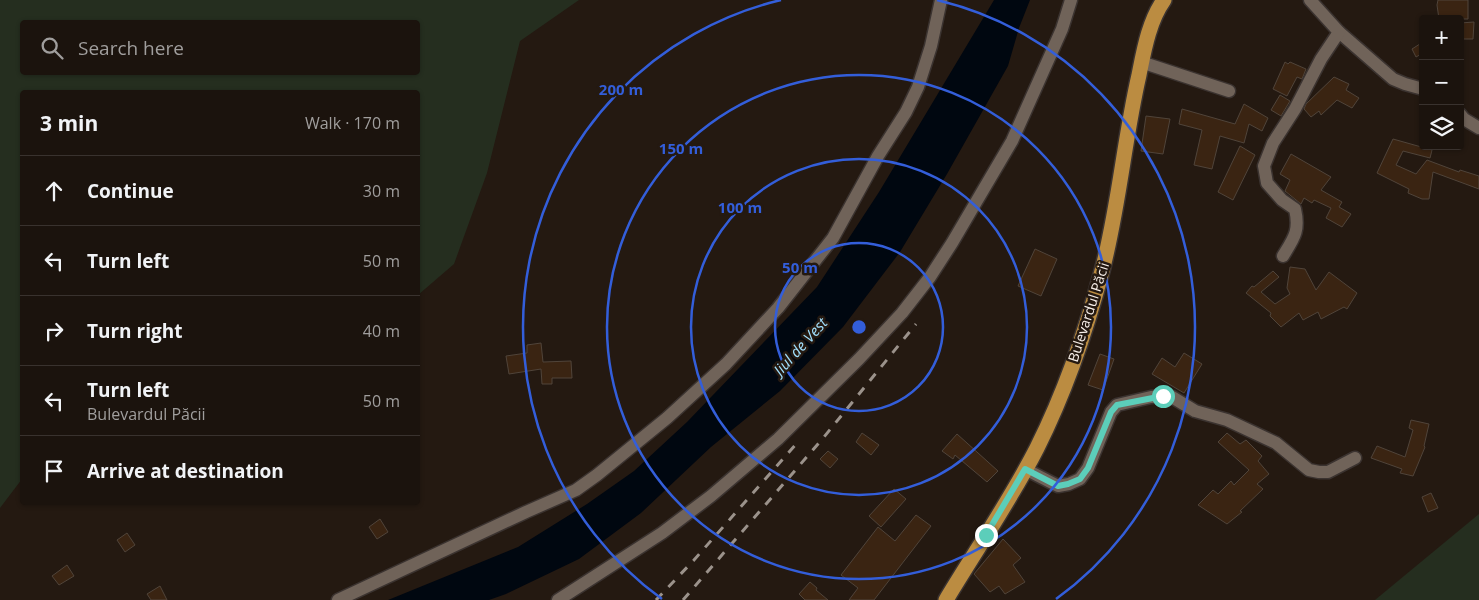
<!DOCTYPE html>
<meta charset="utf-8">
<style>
:root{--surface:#1b130d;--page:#241c16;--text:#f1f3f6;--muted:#a09e9d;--line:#39322e}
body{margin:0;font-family:"Open Sans",sans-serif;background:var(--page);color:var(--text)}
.controls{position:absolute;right:15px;top:15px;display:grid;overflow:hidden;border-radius:5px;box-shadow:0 1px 4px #0004}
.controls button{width:45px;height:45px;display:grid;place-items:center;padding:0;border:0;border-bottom:1px solid var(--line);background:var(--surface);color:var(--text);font:25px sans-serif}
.stop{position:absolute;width:15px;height:15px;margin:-11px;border:4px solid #5cceba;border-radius:50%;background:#fff}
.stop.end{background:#5cceba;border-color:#fff;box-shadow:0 1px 5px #0008}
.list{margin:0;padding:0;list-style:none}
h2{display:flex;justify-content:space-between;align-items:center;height:65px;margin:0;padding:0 20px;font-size:21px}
h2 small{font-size:16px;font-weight:400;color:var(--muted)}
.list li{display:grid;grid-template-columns:32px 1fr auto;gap:15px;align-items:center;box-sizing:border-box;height:70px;padding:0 20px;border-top:1px solid var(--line)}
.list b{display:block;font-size:19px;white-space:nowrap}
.list p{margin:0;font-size:16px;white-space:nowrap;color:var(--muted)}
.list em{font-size:16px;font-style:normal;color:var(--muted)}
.icon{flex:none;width:28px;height:28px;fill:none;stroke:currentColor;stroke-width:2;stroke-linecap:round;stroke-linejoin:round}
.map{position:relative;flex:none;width:1479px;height:600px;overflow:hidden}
.search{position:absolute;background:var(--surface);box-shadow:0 1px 4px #0004;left:20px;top:20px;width:400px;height:55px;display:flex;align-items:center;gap:12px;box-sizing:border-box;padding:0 18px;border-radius:5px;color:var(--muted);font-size:19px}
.panel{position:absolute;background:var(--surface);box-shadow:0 1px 4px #0004;left:20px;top:90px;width:400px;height:415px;border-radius:5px}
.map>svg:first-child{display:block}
.green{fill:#252e1f;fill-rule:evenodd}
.water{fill:#000710}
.building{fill:#3a2412;stroke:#50443a}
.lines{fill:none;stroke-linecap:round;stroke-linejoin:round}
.minor-casing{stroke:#3b3330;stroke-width:15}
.major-casing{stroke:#3b3330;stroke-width:18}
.minor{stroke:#706359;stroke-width:12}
.major{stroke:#bb8c41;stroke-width:15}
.rail{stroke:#9b928b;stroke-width:3;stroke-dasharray:9 9;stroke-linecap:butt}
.route{stroke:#5cceba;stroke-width:6}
.ring{fill:none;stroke:#335eda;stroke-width:2.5}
.labels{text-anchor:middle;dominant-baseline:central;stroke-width:5;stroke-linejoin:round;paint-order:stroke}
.street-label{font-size:14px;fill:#f8f0ea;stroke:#241911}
.water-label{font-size:15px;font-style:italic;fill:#a2e0fe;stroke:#241911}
.centre{fill:#335eda;stroke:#241911;stroke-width:2.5}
.ring-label{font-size:15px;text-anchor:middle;font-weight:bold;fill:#335eda;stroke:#241911;stroke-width:5;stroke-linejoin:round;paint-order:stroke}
</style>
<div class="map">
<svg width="1479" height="600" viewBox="0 0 1479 600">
<rect width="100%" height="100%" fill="#241911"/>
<g class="green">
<path d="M0,0H579L520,41L487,173L454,264L418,295V92H22V479L0,508ZM22,22H418V72H22Z"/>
<polygon points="1479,514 1479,600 1375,600"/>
</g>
<polygon class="water" points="994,0 1030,0 1019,28 1008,66 947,174 900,252 843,327 780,391 711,447 641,513 579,559 506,594 489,600 388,600 518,547 587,504 634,471 687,422 817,287 879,192"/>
<g class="building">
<polygon points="1438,0 1468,0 1468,19 1439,19 1437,5"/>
<polygon points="1474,22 1473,39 1460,39 1460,23"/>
<polygon points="1423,42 1423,53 1416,57 1412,49"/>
<polygon points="1285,62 1288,64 1290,62 1306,69 1302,79 1297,77 1287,96 1273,89"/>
<polygon points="1334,77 1349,84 1346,90 1359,98 1352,108 1337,100 1321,115 1319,111 1311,117 1304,109 1306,104"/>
<polygon points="1280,95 1290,101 1281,116 1271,110"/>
<polygon points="1244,104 1268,118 1262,131 1249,124 1244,143 1220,136 1212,169 1194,165 1202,130 1179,124 1182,109 1235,124"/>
<polygon points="1146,116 1170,119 1163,154 1141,151"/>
<polygon points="1393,139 1432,150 1430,158 1403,151 1396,165 1416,174 1427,160 1459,172 1460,170 1479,176 1479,189 1433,172 1429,199 1422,199 1408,193 1409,189 1377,173"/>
<polygon points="1240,146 1255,155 1233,200 1218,192"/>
<polygon points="1291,154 1331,177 1321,190 1342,202 1339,207 1351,214 1342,227 1326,218 1331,208 1314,200 1312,203 1304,198 1301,204 1285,191 1290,180 1280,174"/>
<polygon points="1035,249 1057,259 1041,296 1018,286"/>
<polygon points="1290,267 1305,269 1316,290 1329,272 1357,293 1347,309 1344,307 1321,319 1318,312 1303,320 1299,313 1281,327 1270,316 1271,313 1246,293 1252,286 1254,287 1273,271 1279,277 1261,292 1275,304 1290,294 1287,288"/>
<polygon points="541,343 543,362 571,361 572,378 552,378 552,384 542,384 541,369 509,374 506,356 527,353 527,345"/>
<polygon points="1184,353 1202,364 1184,393 1152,374 1162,358 1175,367"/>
<polygon points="1100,354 1114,359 1103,390 1088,385"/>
<polygon points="1411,420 1429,424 1424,446 1425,447 1413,476 1400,473 1402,469 1371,458 1377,446 1405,457 1413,430 1409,428"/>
<polygon points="862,433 879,445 871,455 856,442"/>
<polygon points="1227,433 1240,444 1246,440 1262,456 1258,461 1269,474 1257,484 1263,489 1240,511 1242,512 1227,524 1198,505 1213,490 1218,494 1231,481 1234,485 1249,470 1218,442"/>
<polygon points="957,434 998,471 987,482 955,455 953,459 942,451"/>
<polygon points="828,451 838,459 830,468 820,459"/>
<polygon points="894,489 906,499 881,527 869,516"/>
<polygon points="1431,493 1438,508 1428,512 1422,497"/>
<polygon points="916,515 931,526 874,600 849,600 858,588 841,575 878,527 895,541"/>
<polygon points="380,519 388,532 377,539 369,527"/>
<polygon points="127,533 135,545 125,552 117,540"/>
<polygon points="1003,539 1021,558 1013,565 1025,582 1005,594 999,586 990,592 974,574"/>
<polygon points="67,565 74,576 59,585 52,576"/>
<polygon points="810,582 817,588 816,590 828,600 805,600 799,594"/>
<polygon points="160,586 167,600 151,600 147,594"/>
</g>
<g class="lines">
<defs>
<g id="minor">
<polyline points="1339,32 1393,79 1405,84 1423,89"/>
<polyline points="1141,62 1229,91"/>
<polyline points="1460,114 1464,119 1479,128"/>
<path d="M1283,256C1294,238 1300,231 1295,209L1282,200L1267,183L1264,166L1273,143L1295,109L1321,59L1339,32L1310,0"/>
<polyline points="1025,469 1058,486 1069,484 1080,479 1088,468 1111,412 1117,405 1151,397 1163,396 1172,397 1195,411 1227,420 1276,443 1309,470 1319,472 1328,472 1355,458"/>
<polyline points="338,600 526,512 576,490 597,475 667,418 726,364 778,308 833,238 878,156 906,112 918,87 931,46 941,0"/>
<polyline points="558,600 662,533 711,496 778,439 859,359 902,313 930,277 952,243 1012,141 1062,29 1071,0"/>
</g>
<path id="major" d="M946,600C976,550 1010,501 1037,448C1065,392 1086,331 1102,271C1119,207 1124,140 1139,75C1144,50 1149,21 1164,0"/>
</defs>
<use href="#minor" class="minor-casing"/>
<use href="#major" class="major-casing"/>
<use href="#minor" class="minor"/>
<use href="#major" class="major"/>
<g class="rail">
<polyline points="656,600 694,560 798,442"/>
<polyline points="683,600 824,437 916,324"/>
</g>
</g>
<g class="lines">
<polyline class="route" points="986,535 1025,469 1058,486 1068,484 1080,479 1088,468 1111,412 1117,405 1163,396"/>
</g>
<g class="ring">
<circle cx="859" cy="327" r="84"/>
<circle cx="859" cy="327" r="168"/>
<circle cx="859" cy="327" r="252"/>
<path d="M662 599A336 336 0 0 1 781 0M937 0A336 336 0 0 1 1056 599"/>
</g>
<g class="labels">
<g class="street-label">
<text transform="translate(1088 312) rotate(-72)">Bulevardul Păcii</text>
</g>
<g class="water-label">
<text transform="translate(800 346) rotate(-48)">Jiul de Vest</text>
</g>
</g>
<circle cx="859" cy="327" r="8" class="centre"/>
<g class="ring-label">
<text x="621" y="95">200 m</text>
<text x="681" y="154">150 m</text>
<text x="740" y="213">100 m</text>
<text x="800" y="273">50 m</text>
</g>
</svg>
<div class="controls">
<button>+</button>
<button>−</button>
<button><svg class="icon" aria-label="layers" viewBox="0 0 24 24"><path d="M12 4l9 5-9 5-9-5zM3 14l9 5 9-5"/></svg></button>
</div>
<div class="stop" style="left:1163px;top:396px"></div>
<div class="stop end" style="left:986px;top:535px"></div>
<div class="search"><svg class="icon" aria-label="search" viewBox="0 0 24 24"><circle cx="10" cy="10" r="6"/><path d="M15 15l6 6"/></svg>Search here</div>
<section class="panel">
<h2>3 min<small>Walk · 170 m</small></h2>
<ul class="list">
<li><svg class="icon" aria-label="ahead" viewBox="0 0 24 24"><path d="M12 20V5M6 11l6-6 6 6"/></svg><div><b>Continue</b></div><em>30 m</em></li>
<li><svg class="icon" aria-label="left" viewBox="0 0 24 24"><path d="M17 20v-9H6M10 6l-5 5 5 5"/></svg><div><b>Turn left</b></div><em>50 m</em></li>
<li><svg class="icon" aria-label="right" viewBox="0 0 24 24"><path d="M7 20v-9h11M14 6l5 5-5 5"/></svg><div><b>Turn right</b></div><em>40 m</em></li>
<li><svg class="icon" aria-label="left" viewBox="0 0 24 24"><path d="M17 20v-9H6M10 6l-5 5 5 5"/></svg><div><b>Turn left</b><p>Bulevardul Păcii</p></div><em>50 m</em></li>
<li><svg class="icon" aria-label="arrive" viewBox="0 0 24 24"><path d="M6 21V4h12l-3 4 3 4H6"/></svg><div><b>Arrive at destination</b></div></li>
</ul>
</section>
</div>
